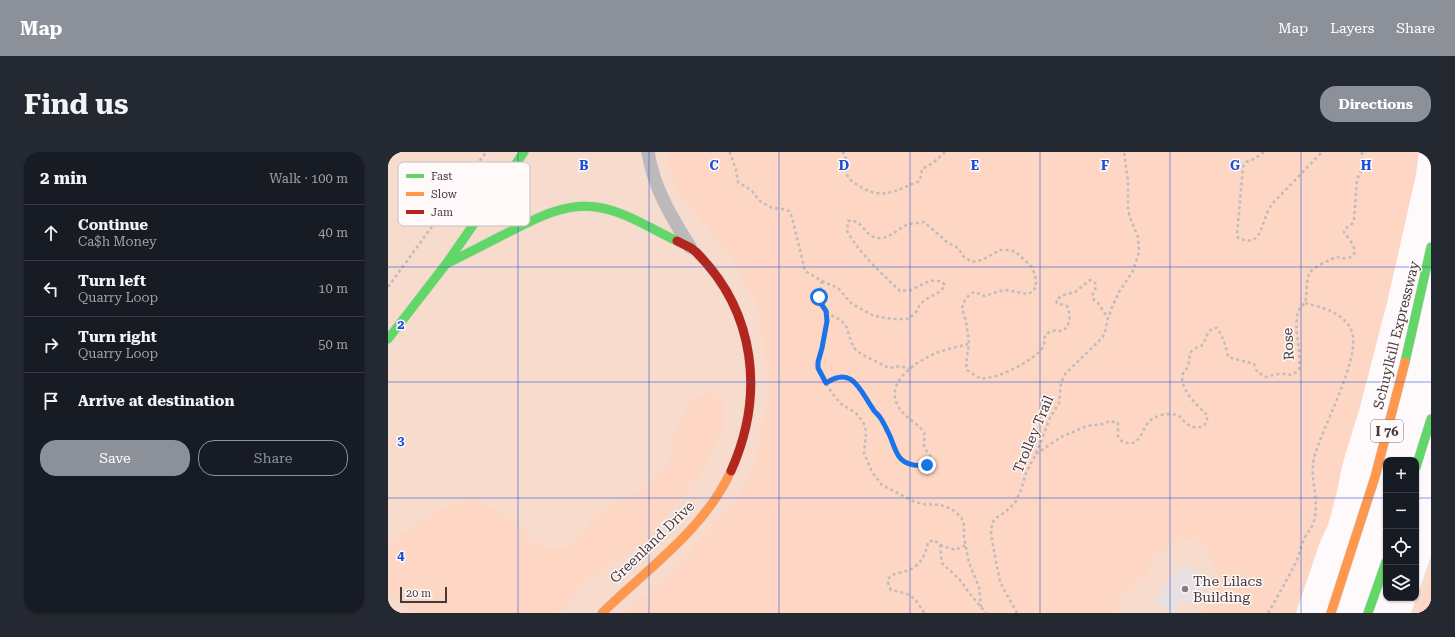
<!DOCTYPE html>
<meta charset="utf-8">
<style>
:root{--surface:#171b24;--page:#242831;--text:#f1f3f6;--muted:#9ea1a6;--line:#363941;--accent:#8c9099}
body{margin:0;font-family:"Roboto Serif",serif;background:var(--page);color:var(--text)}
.controls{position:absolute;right:12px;bottom:12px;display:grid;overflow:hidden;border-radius:8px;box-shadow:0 1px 3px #0004}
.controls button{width:36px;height:36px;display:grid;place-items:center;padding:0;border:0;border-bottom:1px solid var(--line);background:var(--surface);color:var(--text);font:20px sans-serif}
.scale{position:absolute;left:12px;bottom:10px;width:47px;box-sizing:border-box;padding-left:4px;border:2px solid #45393c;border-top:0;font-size:11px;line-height:14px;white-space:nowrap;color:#45393c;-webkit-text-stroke:3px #fff9fa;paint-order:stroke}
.stop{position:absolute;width:12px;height:12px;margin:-9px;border:3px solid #1a73e8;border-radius:50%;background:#fff}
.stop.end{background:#1a73e8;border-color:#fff;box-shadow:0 1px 4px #0008}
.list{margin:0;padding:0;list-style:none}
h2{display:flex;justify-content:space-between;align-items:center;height:52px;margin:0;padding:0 16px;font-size:17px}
h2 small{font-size:13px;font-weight:400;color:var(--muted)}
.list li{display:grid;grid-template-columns:26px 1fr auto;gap:12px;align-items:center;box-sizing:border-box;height:56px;padding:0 16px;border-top:1px solid var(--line)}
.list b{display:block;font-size:15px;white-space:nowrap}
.list p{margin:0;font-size:13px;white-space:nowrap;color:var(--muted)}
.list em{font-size:13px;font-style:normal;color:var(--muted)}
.actions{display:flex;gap:8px;padding:12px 16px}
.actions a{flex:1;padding:9px 0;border:1px solid var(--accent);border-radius:16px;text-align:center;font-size:14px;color:var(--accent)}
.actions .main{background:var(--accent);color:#fff}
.icon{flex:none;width:22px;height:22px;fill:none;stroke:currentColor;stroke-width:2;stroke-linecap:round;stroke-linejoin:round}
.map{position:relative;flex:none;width:1043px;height:461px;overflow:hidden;border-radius:16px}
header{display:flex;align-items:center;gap:24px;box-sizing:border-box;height:56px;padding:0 20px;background:var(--accent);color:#fff}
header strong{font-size:19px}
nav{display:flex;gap:22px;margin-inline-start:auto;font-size:14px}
.intro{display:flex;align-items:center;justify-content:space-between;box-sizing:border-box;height:96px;padding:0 24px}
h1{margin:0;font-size:28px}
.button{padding:10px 18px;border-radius:16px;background:var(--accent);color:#fff;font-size:14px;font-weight:700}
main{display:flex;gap:24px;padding:0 24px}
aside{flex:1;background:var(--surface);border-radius:16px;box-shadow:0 1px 3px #0004}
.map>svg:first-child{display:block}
.green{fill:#f7dbcd}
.forest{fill:#fdd7c3}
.building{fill:#e9e1e1}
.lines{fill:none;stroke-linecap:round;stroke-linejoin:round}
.street-casing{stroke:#d8d4d5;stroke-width:14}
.fast-casing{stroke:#d8d4d5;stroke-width:10}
.slow-casing{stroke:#d8d4d5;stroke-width:10}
.jam-casing{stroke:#d8d4d5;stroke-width:10}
.path{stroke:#bfbcbd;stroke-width:2.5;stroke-dasharray:3 3;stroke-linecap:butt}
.street{stroke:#bdb9bb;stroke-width:13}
.fast{stroke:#63d668;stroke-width:9}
.slow{stroke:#ff974d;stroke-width:9}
.jam{stroke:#b3261e;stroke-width:9}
.route{stroke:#1a73e8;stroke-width:5}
.grid{fill:none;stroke:#1d4ed8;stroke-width:1;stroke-opacity:0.55}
.poi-dot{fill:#867d7f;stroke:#fff9fa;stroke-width:1.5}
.labels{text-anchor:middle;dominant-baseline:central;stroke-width:3;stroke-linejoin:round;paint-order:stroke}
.shield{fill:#fff9fa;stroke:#7d7375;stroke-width:1}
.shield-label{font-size:13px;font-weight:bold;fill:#45393c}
.street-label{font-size:14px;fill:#45393c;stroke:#fff9fa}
.poi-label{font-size:14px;fill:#45393c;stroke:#fff9fa;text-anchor:start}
.key{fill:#fff9fa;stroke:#c7bfc1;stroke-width:1}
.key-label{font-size:11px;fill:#45393c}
.grid-label{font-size:13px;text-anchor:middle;font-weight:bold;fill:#1d4ed8;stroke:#fff9fa;stroke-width:3;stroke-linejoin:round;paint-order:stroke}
</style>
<header>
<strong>Map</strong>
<nav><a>Map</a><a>Layers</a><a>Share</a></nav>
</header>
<div class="intro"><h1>Find us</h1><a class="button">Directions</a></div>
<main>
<aside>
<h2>2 min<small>Walk · 100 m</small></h2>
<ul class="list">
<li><svg class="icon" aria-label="ahead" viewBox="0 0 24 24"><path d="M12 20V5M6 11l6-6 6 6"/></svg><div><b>Continue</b><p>Ca$h Money</p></div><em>40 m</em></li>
<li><svg class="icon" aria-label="left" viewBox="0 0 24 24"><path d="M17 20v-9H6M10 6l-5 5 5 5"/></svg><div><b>Turn left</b><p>Quarry Loop</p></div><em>10 m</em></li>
<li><svg class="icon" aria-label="right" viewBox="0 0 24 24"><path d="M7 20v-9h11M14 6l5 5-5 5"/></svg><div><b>Turn right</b><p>Quarry Loop</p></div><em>50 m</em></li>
<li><svg class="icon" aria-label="arrive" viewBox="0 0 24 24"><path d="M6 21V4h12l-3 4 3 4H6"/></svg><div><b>Arrive at destination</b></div></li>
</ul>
<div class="actions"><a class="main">Save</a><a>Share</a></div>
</aside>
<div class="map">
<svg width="1043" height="461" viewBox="0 0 1043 461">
<rect width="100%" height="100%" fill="#fefafb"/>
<g class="green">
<polygon points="0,0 1000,0 894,461 0,461"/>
<polygon points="1043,404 1043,461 1023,461"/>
</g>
<g class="forest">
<polygon points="278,0 1031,0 1028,23 999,151 972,255 954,314 949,340 940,373 932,390 908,461 812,461 827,444 829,421 822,403 817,396 810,390 792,385 766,406 758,424 732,445 728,461 234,461 279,426 344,351 365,318 381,243 380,216 368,150 345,108 302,55 290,38 284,26"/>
<path d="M316,241H326L333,248L336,256L335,275L310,326L256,391L241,403L202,427L171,461H22C18,449 11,447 0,442V398L6,388L46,359L56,355L83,347L93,349L112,360L134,376L147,390L166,397H176L191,384L202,369L217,357L243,344L279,315L285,298V288L287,278L295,261L307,245Z"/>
<polygon points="1043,424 1043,461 1030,461"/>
</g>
<polygon class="building" points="799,414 818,425 820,431 808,454 795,448 787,461 767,450 774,436 777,438 789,415 796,419"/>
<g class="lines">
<defs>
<path id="street" d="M260,0C266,37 283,64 302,95"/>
<g id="fast">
<path d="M58,112C76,103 94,94 113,84C142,70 174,50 208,55C237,59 263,77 289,89"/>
<polyline points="0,187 58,112 136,0"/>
<polyline points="1017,210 1043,95"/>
<polyline points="1028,315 1043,267"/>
<polyline points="980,461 998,410"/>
</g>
<g id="slow">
<path d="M214,461C259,417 316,378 343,319"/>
<polyline points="943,461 987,325 1017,210"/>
</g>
<path id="jam" d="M289,89L303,96L308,100C368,160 377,243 343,319"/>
</defs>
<use href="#street" class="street-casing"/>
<use href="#fast" class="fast-casing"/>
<use href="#slow" class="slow-casing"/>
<use href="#jam" class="jam-casing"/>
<g class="path">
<path d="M343,0L342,1L348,18L350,30L363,38L372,49L384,56L394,57L401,59L404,65L417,119L434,129L450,136L464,152L486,164L504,167H521C523,164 527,162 528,160C531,156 531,152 536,149C543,143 553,142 557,133C546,122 533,134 523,138C520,139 515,138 512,139C493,121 472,102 459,79L460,69C475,66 476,85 490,86C502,87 510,76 521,72C526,71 531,71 536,70L559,90L570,96L576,105L584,110L594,108L612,98H622L628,100L644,115L648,127V135L644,140L640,142L618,138L611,139L597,144L587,140L582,142L577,148L574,156L578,169L581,192L578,212L579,218C583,220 588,225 593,226C607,229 649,207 655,195C658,189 654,185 660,181C665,177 670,179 675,179C683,172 683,163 679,154L669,151L668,148L675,143L687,140L702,128C712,131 707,137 704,144L706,148L710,151L720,166"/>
<path d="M454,0L457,2C458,9 457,16 459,23C462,29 468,32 473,35C496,49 510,37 532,29L534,17L545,11L557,0"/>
<path d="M876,0L866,7L858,10L855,15L849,82L850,86C871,95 872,79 878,64C879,60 882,56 884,52L934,0"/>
<polyline points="434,129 431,145 434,153 438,159 439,169 434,196 430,210 430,215 433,223 444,241 452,251 468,261 477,273 478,281 476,301 484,320 494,333 527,350 535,352 553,353 561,356 568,360 574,367 576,373 576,385 581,411 591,435 593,455"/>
<polyline points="0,135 98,0"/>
<polyline points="439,159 446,165 453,168 459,176 463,190 467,197 473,202 501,216 513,214 521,217"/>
<path d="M438,231C467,213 471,240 485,258C491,265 496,272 501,281C505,289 506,299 512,306C516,311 523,312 529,313C535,314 541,314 546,309C543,304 537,299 536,293C535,288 539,284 535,279C527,269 514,264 509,252C498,228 530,209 548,201C558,197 570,195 580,192"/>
<path d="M648,302L673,285L699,274L715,272L722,269L730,271V284L732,288C756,301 751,271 768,265C774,262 786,260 792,265C794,266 794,267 796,269C801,275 809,277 816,274L819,268V263C810,254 790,236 795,222C796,219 799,217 800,214C802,208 800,201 806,197C809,195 812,196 814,193C819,187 818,179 826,176H829C835,185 838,194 840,205L866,212L869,220L878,225C883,224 888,222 892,222C902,221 902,226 911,218C914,199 905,179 910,160C911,156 915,154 917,150C920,142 917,129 922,120C925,116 944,106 949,105C952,105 955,107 958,106C976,104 961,87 956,80L957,77L964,72L966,68L969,28L974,16V0"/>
<polyline points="552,393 567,398 578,393"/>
<path d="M536,461C526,443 522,442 503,438C493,421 511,422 521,418C533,413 538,402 540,390L546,388L552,393L554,411L572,428L582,442L598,461"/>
<polyline points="629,461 612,430 603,383 604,371 608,366 617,360 627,351 633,338 638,321 648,302 662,266 671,251 673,231 677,222 714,186 717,181 719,169 724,155 731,140 745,119 751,100 750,85 743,68 740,58 740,29 736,0"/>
<path d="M880,461C890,444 900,426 909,408C912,400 913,392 917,385C920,380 923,377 925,372C933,349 921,327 926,306C933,278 973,206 964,180C958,161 933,155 917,151"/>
</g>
<use href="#street" class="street"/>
<use href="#fast" class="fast"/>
<use href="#slow" class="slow"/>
<use href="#jam" class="jam"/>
</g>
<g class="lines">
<path class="route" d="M431,145L434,153L438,159L439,169L434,196L430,210V216L438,231C465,213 472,239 485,257C486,260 489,261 491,264C495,269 498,276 501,282C505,290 507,301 513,307C520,314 531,314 539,313"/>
</g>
<path class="grid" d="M130,0V461M261,0V461M391,0V461M522,0V461M652,0V461M782,0V461M913,0V461M0,115H1043M0,230H1043M0,346H998M1028,346H1043"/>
<circle class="poi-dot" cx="797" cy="437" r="4"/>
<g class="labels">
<rect class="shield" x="983" y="268" width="32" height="22" rx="3"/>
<g class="shield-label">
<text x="999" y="279">I 76</text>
</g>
<g class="street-label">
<text transform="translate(1008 183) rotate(-76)">Schuylkill Expressway</text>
<text transform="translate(900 192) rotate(-93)">Rose</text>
<text transform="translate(645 282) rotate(-67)">Trolley Trail</text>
<text transform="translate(264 390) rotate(-44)">Greenland Drive</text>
</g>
<g class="poi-label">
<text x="805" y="429">The Lilacs<tspan x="805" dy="16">Building</tspan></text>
</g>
</g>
<rect x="10" y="10" width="132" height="64" rx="6" class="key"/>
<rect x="18" y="22" width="18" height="4" fill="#63d668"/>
<rect x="18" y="40" width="18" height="4" fill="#ff974d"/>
<rect x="18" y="58" width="18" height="4" fill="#b3261e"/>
<g class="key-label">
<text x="43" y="28">Fast</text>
<text x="43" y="46">Slow</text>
<text x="43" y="64">Jam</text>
</g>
<g class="grid-label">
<text x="196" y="18">B</text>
<text x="326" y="18">C</text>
<text x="456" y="18">D</text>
<text x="587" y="18">E</text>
<text x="717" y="18">F</text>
<text x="847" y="18">G</text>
<text x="978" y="18">H</text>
<text x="13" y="177">2</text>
<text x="13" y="293">3</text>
<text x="13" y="408">4</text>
</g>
</svg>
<div class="controls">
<button>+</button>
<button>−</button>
<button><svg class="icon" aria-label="locate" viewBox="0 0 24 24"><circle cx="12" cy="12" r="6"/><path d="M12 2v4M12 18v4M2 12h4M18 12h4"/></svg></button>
<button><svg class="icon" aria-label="layers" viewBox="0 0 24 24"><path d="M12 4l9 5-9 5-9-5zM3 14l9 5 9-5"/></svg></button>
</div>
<div class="scale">20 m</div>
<div class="stop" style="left:431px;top:145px"></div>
<div class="stop end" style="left:539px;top:313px"></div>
</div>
</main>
